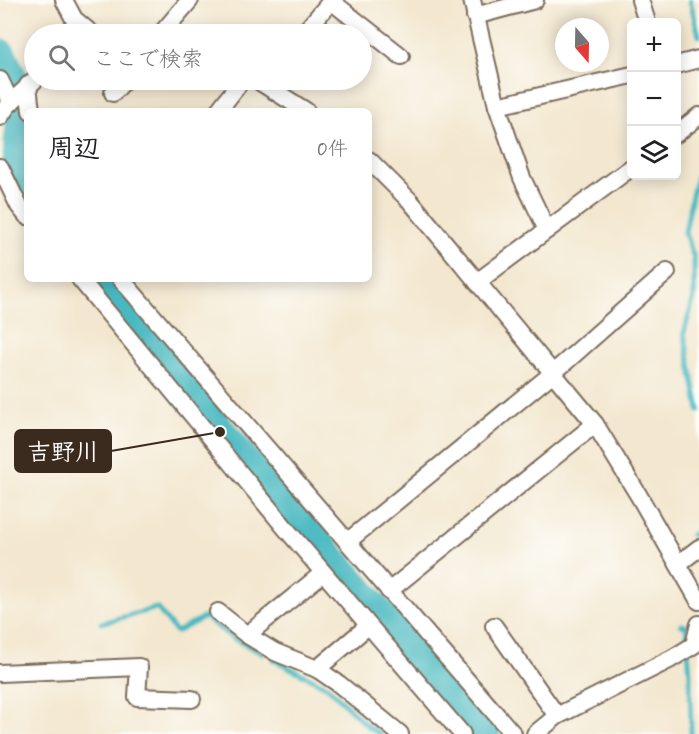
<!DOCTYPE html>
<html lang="ja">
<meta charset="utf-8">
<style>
:root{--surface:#fff;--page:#f6f6f6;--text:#202124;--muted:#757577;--line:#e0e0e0}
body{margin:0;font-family:Mynerve,"Klee One",sans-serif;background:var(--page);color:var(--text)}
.controls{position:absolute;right:18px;top:18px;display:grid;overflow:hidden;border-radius:9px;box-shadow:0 3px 15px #0003}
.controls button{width:54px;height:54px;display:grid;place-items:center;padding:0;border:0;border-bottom:2px solid var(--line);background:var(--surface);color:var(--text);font:30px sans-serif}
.compass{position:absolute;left:555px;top:18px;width:54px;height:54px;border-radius:50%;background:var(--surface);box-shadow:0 3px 15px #0003;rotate:160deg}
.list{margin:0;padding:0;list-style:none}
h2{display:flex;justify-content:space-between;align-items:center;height:78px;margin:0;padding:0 24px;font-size:26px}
h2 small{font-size:20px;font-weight:400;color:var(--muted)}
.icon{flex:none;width:33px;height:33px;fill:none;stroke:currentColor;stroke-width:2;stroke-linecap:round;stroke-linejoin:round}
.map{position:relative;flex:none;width:699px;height:734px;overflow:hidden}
.search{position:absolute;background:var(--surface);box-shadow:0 3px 15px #0003;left:24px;top:24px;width:348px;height:66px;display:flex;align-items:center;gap:15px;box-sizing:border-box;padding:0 21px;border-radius:33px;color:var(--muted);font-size:22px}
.panel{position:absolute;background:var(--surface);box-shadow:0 3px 15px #0003;left:24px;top:108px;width:348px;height:174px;border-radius:9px}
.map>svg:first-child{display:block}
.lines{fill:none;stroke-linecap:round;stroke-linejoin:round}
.stream{stroke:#4ab9c1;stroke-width:5}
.river{stroke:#4ab9c1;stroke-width:33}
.minor-casing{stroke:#7b6c5c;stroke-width:20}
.minor{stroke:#fff;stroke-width:16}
.leader{fill:none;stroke:#3b2a1e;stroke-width:2}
.callout-dot{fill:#3b2a1e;stroke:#fdfcf7;stroke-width:2}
.callout{fill:#3b2a1e;stroke:#3b2a1e;stroke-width:2}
.callout-label{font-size:24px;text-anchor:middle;font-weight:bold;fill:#fff}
</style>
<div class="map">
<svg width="699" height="734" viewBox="0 0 699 734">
<rect width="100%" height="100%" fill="#fdfcf7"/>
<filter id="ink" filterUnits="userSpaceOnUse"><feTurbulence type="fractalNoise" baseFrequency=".0167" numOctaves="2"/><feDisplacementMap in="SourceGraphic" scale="12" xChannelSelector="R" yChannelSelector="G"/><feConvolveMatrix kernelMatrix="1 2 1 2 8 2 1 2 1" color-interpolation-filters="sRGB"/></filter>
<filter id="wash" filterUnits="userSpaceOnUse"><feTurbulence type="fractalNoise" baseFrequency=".008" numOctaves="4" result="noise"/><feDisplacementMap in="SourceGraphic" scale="24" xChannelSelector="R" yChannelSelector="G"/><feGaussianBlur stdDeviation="1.35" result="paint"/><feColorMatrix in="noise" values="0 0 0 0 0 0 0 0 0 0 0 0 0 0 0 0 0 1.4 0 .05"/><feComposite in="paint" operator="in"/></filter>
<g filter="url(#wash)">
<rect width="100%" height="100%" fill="#f3e7cf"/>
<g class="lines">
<g class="stream">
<polyline points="690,0 699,36"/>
<polyline points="699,169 692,195 685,233 694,258 694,297 684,333 699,410"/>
<polyline points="692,535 699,531"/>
<polyline points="101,623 157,608 176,632 205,617 234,639 263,654"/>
<polyline points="681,625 686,626 690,674 691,734"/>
<polyline points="274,660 328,687 367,726 380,734"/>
</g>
<g class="river">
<polyline points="0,55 13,82 21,119 19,163 27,180"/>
<polyline points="96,279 220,432 484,734"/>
</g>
</g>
</g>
<g filter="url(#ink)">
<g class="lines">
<defs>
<g id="minor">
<polyline points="64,0 74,19 92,34"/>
<polyline points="472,0 497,106"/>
<polyline points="640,0 647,22"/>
<polyline points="331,1 401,56"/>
<polyline points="475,16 535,0"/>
<polyline points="161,34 190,0"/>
<polyline points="303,34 332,0"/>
<polyline points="676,65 699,59"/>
<polyline points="0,80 11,103"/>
<polyline points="257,80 306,111"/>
<polyline points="28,85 31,111"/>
<polyline points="113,93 125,80"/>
<polyline points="218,111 242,80"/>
<polyline points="0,117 8,105 35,80"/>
<polyline points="676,134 699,116"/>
<polyline points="369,160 411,202 595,424 639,496 699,601"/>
<polyline points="0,167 19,206 27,216"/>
<polyline points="547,230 522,178 497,106 632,75"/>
<polyline points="80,279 287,530 462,734"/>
<polyline points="121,279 513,734"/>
<polyline points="477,282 632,167"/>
<polyline points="347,542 553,373 667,272"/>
<polyline points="678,564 699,548"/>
<polyline points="389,591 595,424"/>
<polyline points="218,612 247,635 275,652 317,669 339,684 400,734"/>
<polyline points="494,626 557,716"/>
<polyline points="247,635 323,573"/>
<polyline points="317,669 368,626"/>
<polyline points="0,673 139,667 137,697 192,699"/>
<polyline points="535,734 557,716 671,659 694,645 699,624"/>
</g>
</defs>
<use href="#minor" class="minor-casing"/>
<use href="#minor" class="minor"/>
</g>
</g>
<path class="leader" d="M220 432L111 451"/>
<circle class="callout-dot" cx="220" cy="432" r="6"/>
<rect class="callout" x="15" y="430" width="96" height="42" rx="6"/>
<g class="callout-label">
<text x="63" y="460">吉野川</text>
</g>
</svg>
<div class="controls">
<button>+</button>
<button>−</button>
<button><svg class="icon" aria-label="layers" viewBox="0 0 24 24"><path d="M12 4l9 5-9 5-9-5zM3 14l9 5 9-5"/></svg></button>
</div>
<svg class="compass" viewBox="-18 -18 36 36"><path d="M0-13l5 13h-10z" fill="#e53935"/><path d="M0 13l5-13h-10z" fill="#757577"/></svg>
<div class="search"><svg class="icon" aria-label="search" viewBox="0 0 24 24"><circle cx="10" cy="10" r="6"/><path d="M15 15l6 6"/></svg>ここで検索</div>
<section class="panel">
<h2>周辺<small>0件</small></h2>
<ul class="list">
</ul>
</section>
</div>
